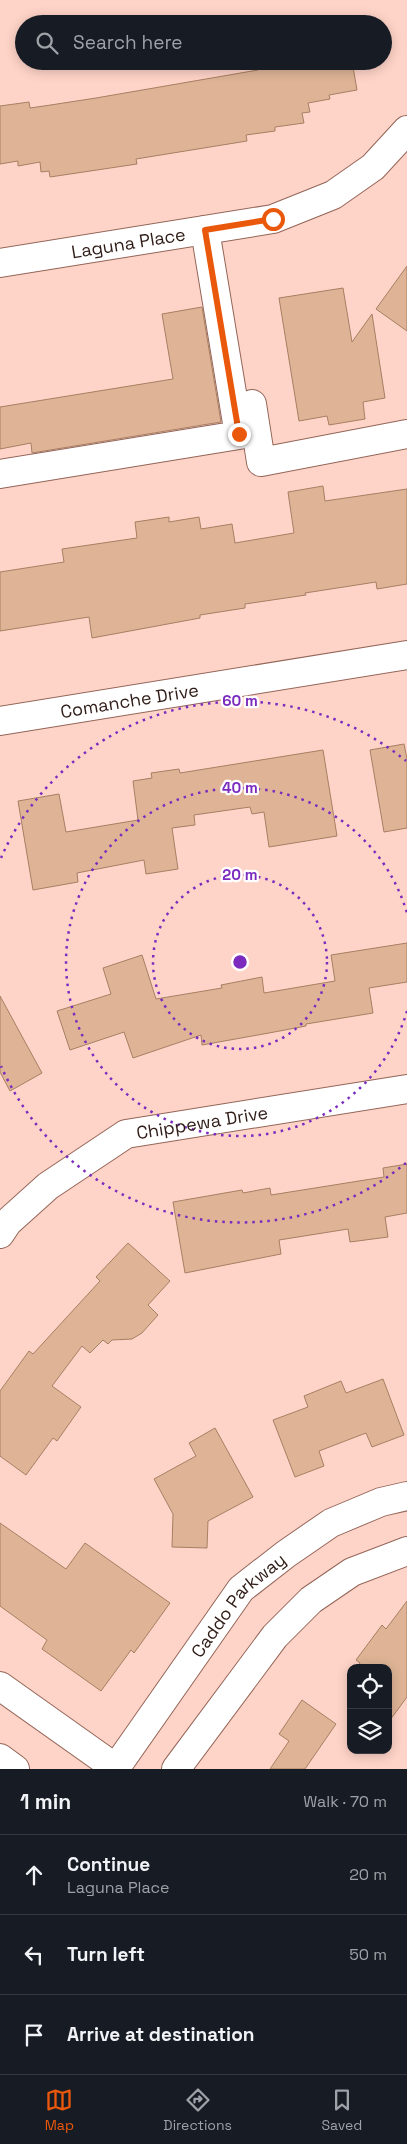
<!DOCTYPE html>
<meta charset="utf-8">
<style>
:root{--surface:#171b24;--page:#20242c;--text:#f1f3f6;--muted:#9ea1a6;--line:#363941;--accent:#ea580c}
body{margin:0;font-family:"Space Grotesk",sans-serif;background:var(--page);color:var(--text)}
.controls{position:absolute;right:15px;bottom:15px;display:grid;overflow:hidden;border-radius:10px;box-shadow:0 2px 12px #0003}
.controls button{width:45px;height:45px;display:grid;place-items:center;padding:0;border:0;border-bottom:1px solid var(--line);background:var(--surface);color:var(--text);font:25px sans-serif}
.stop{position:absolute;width:15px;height:15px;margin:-11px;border:4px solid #ea580c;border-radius:50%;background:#fff}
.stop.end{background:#ea580c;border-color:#fff;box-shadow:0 1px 5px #0008}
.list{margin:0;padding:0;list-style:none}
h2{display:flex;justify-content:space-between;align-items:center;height:65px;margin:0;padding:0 20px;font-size:21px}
h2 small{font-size:16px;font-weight:400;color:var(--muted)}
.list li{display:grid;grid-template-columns:32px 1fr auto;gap:15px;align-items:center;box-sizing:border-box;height:80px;padding:0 20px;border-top:1px solid var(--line)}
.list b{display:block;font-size:19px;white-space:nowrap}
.list p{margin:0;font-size:16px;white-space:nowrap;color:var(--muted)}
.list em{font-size:16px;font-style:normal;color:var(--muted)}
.icon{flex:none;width:28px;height:28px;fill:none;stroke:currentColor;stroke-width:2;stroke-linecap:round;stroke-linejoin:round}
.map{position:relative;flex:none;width:407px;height:1769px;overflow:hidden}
.search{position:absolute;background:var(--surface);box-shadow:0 2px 12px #0003;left:15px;right:15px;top:15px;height:55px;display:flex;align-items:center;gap:12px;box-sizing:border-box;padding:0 18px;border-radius:28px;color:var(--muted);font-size:19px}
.sheet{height:305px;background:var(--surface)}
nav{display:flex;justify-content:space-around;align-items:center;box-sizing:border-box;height:70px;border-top:1px solid var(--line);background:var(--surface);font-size:14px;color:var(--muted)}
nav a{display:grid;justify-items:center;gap:2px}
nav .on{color:var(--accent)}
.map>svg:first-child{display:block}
.building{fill:#dfb496;stroke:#a77f63}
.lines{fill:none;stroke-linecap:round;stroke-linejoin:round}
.minor-casing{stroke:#946558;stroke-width:30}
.minor{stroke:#fff;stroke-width:28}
.route{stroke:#ea580c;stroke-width:6}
.ring{fill:none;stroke:#7b2cbf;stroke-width:2.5;stroke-dasharray:2.5 5}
.labels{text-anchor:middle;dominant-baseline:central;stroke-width:4.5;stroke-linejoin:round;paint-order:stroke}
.street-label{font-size:18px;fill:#2f1c17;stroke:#fff}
.centre{fill:#7b2cbf;stroke:#fff;stroke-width:2.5}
.ring-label{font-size:15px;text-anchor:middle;font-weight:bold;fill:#7b2cbf;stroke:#fff;stroke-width:4.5;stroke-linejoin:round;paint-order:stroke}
</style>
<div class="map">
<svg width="407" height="1769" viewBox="0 0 407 1769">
<rect width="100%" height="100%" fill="#ffd4c8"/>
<g class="building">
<polygon points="267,61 352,61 357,90 329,95 330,99 308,103 310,112 302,113 304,123 275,127 275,131 246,135 247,141 136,159 137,164 50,177 49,171 41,172 40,162 18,166 18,161 0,164 0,106 29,102 30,108 44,106 96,98 258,70 258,67 268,65"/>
<polygon points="407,266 407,331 376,309"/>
<polygon points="343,288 352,342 372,314 385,398 363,402 365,419 329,425 327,416 299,421 279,298"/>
<polygon points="202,307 221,422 32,453 31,443 0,449 0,407 173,379 162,314"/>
<polygon points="323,486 325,501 407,489 407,584 377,589 376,582 305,593 306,595 245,604 245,608 200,615 200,618 92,638 89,617 0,631 0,572 64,562 62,549 137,538 135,522 169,517 169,522 199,517 201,529 232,524 235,543 294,533 288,492"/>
<polygon points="404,744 407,759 407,828 384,832 370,750"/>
<polygon points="323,750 337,836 269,847 264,812 252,814 250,807 194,815 195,825 172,828 178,869 146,874 144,860 77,873 78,882 33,890 18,801 59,794 66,832 138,820 133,781 152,778 151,773 179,769 180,773"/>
<polygon points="407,943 407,982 369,988 373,1013 306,1024 306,1026 269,1033 202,1045 201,1035 133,1058 124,1032 70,1050 57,1011 111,994 103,968 142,955 156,999 222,988 221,985 262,977 264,993 335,981 331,955"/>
<polygon points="0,996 42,1073 10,1091 0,1072"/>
<polygon points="407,1164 407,1213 385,1217 388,1237 350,1242 348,1229 279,1240 281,1254 185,1273 173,1202 242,1190 243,1193 270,1188 271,1195 384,1177 383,1168"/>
<polygon points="128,1243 170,1281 148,1305 158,1315 142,1333 132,1339 112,1340 108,1344 103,1340 90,1353 82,1346 52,1386 81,1407 57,1441 53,1438 26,1475 0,1456 0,1391 29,1351 33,1354 100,1281 96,1277"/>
<polygon points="383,1379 404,1435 372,1447 366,1433 319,1451 324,1466 295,1477 273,1420 308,1407 304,1396 341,1381 346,1393"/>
<polygon points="215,1428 253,1497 208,1521 207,1548 172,1547 173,1514 154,1479 196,1456 189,1443"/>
<polygon points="0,1523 66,1569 85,1543 170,1603 134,1653 131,1650 101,1691 42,1649 47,1640 0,1606"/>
<polygon points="407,1601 407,1697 390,1720 388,1668 357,1668 360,1663 356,1660 382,1625 386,1629"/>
<polygon points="302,1700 336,1724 305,1769 270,1769 289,1741 279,1734"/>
</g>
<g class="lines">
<defs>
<g id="minor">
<path id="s1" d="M0,263L273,219L333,195L373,167L407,130"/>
<polyline points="252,404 261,462 407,434"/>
<polyline points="0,474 239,435 205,230"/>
<path id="s2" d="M0,721L407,655"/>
<path id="s3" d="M0,1234L8,1222L48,1186L126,1134L407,1089"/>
<polyline points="0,1686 117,1769"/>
<polyline points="0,1758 15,1769"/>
<path id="s4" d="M115,1769L241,1589L286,1554L331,1523L381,1502L407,1496"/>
<polyline points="176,1769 275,1636 311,1600 352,1572 407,1551"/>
</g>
</defs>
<use href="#minor" class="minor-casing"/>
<use href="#minor" class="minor"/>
</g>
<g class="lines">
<polyline class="route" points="239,434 205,230 273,219"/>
</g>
<g class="ring">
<circle cx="240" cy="962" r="87"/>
<path d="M407 1011A174 174 0 1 1 407 913"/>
<path d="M406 1163A261 261 0 0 1 1 1066M1 858A261 261 0 0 1 406 761"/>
</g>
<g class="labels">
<g class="street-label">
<text stroke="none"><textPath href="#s1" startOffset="130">Laguna Place</textPath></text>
<text stroke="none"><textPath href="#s2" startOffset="131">Comanche Drive</textPath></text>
<text stroke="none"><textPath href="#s3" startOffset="239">Chippewa Drive</textPath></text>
<text stroke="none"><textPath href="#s4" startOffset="206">Caddo Parkway</textPath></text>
</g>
</g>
<circle cx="240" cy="962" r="8" class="centre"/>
<g class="ring-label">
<text x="240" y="706">60 m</text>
<text x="240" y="793">40 m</text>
<text x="240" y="880">20 m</text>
</g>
</svg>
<div class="controls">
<button><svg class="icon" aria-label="locate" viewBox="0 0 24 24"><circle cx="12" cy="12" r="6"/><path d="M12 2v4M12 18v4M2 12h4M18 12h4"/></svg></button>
<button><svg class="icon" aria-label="layers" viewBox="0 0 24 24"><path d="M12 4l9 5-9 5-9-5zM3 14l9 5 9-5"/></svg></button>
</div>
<div class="stop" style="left:273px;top:219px"></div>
<div class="stop end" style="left:239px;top:434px"></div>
<div class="search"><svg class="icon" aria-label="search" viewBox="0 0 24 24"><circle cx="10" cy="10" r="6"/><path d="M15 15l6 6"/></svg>Search here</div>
</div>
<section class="sheet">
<h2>1 min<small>Walk · 70 m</small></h2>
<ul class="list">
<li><svg class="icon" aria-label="ahead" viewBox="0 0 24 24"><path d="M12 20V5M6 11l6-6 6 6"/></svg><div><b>Continue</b><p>Laguna Place</p></div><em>20 m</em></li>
<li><svg class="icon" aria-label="left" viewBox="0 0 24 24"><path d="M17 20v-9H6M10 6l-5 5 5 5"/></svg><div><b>Turn left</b></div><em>50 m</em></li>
<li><svg class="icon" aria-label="arrive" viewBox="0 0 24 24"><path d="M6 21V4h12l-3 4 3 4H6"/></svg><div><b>Arrive at destination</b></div></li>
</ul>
</section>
<nav>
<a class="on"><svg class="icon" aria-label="map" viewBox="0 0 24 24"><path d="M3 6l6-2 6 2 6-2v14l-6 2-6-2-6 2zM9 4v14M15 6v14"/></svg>Map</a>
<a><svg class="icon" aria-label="directions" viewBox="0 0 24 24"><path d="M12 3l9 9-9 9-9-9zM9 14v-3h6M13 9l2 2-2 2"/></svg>Directions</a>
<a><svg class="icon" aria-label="saved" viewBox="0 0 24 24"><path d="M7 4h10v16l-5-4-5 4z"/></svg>Saved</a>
</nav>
